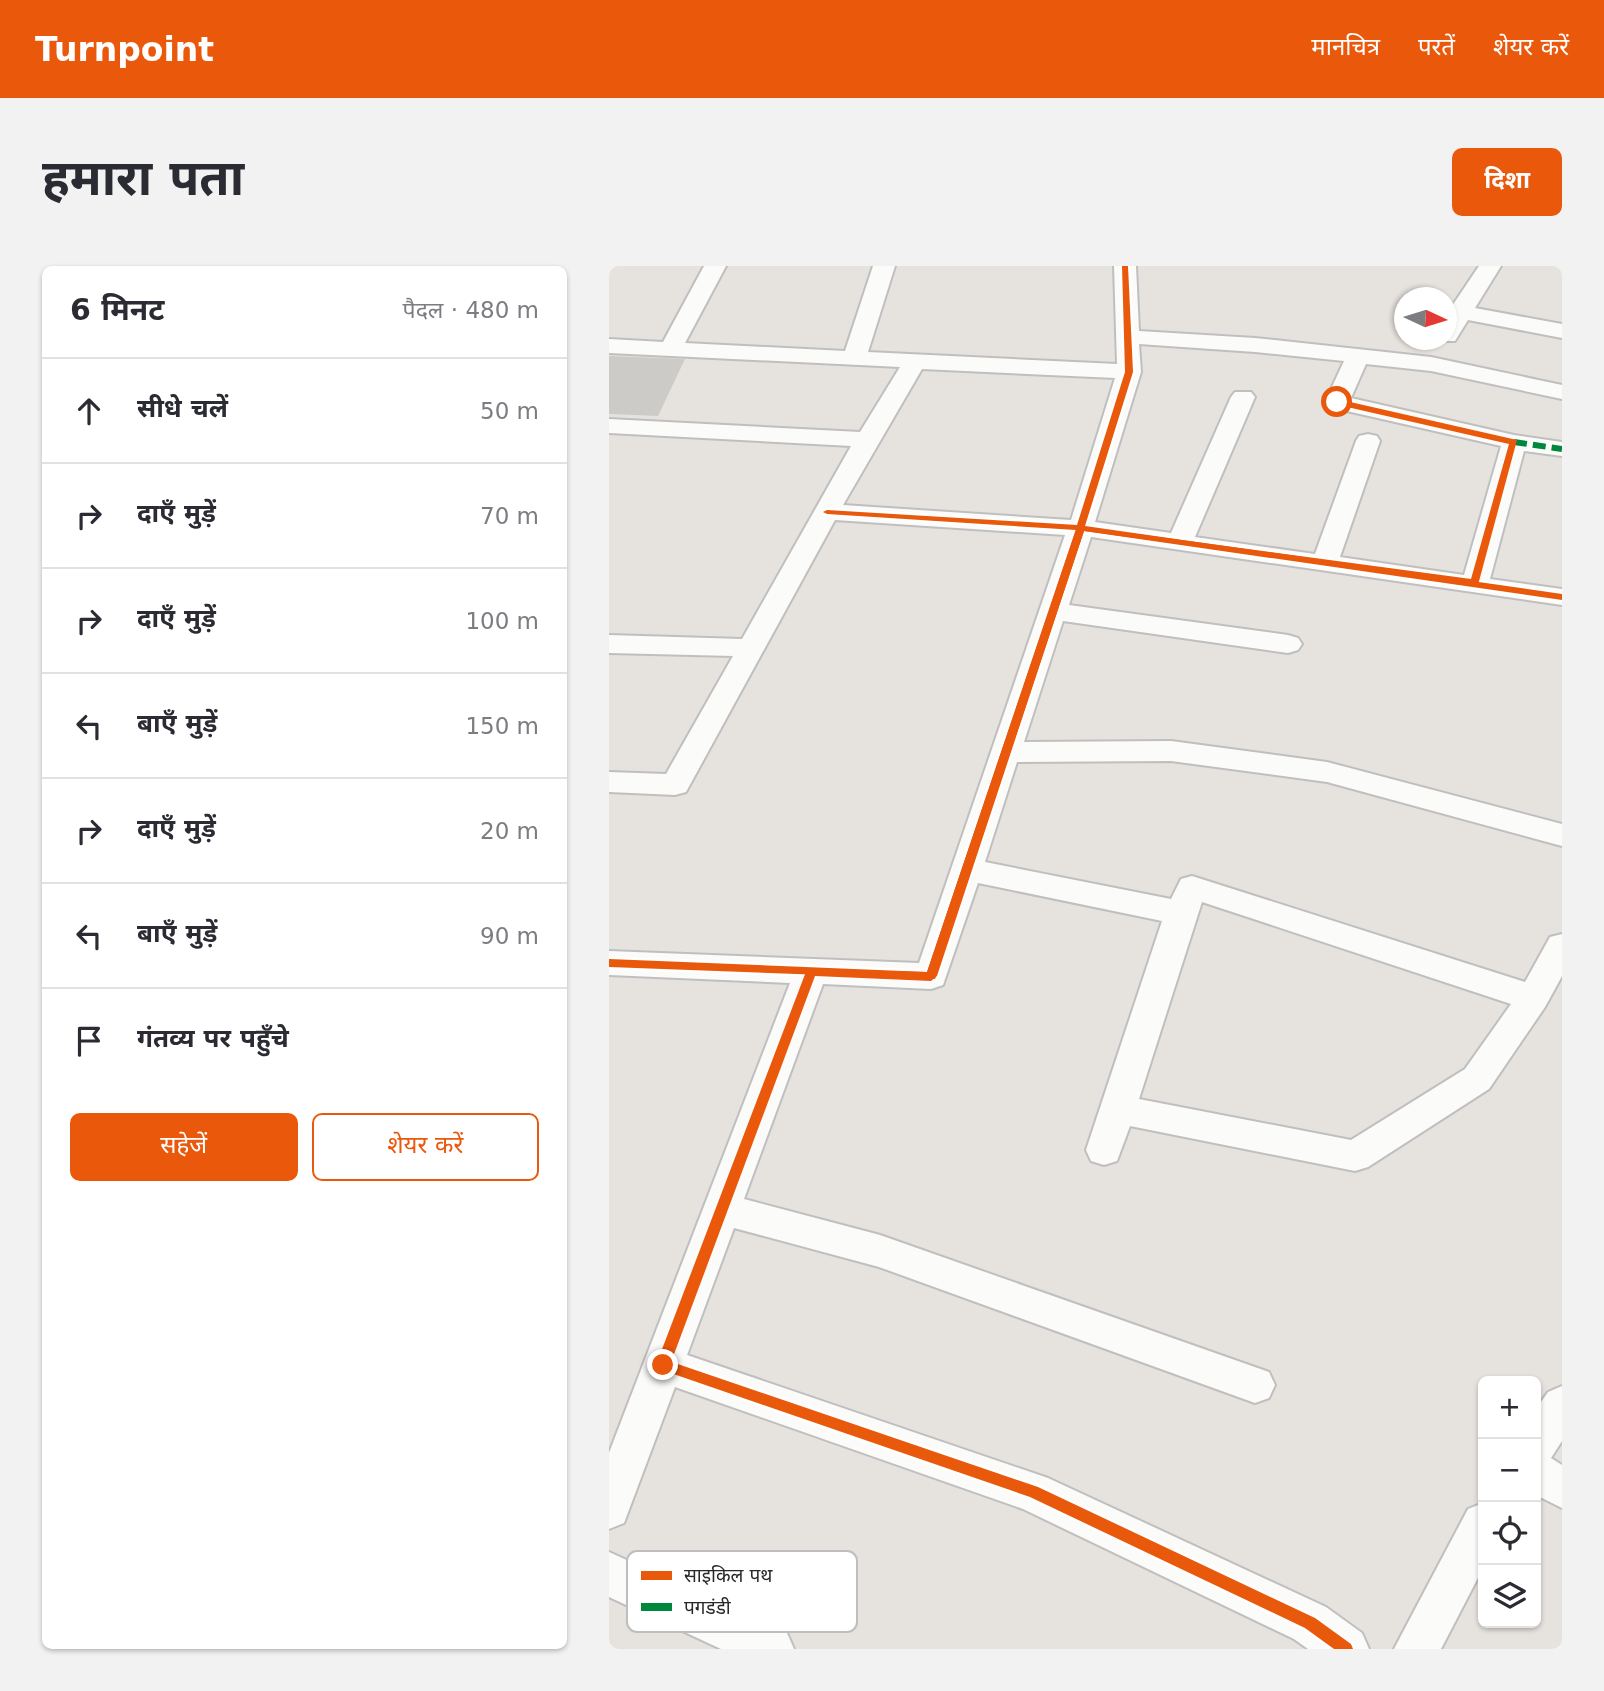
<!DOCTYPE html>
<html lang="hi">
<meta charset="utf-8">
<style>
:root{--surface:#fff;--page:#f2f2f3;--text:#2b2b33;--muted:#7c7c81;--line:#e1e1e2;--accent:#ea580c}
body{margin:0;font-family:"DejaVu Sans","Noto Sans Devanagari",sans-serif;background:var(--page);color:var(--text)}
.controls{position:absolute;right:21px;bottom:21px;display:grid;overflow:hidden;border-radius:10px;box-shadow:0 2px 5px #0004}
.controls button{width:63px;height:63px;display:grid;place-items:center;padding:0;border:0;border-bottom:2px solid var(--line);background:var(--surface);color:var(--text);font:35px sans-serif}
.compass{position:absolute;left:785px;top:21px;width:63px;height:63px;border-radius:50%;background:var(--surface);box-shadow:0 2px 5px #0004;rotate:94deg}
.stop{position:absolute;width:21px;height:21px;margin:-16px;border:5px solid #ea580c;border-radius:50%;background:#fff}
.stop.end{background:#ea580c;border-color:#fff;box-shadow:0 2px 7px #0008}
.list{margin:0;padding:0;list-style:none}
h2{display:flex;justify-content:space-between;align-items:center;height:91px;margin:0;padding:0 28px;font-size:30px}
h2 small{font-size:23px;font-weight:400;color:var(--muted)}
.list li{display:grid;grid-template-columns:46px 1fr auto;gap:21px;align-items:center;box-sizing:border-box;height:105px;padding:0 28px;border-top:2px solid var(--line)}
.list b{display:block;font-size:26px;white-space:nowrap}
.list em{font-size:23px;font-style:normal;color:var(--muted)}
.actions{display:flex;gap:14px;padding:21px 28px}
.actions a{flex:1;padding:16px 0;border:2px solid var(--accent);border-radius:10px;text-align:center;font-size:24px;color:var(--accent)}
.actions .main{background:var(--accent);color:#fff}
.icon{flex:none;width:38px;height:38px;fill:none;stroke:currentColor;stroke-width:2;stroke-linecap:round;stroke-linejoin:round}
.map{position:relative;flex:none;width:953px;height:1383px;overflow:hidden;border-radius:10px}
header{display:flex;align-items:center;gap:42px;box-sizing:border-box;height:98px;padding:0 35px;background:var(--accent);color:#fff}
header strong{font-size:33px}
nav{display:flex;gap:38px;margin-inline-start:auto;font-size:24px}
.intro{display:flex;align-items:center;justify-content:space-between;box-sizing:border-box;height:168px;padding:0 42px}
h1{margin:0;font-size:49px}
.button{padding:18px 32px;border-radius:10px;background:var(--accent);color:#fff;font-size:24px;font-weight:700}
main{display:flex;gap:42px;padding:0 42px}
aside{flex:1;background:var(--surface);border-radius:10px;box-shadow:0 2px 5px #0004}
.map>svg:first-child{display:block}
.building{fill:#cdcbc8}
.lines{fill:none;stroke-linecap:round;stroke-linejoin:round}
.street-casing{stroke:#c0bfbf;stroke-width:4}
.street{fill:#fbfbfa;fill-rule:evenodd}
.quiet{stroke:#00873e;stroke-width:6;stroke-dasharray:13 6;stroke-linecap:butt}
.cycleway-casing{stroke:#fff;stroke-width:5}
.cycleway{fill:#e8590c;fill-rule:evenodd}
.route{fill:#ea580c}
.key{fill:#fff;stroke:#bebebe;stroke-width:2}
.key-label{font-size:19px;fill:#282828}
</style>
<header>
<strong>Turnpoint</strong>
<nav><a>मानचित्र</a><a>परतें</a><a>शेयर करें</a></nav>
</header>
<div class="intro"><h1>हमारा पता</h1><a class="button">दिशा</a></div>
<main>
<aside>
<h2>6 मिनट<small>पैदल · 480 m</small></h2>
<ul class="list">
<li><svg class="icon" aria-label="ahead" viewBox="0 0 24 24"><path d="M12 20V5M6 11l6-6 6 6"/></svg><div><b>सीधे चलें</b></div><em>50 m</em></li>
<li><svg class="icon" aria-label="right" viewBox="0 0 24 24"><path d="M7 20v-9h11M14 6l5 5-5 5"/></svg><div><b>दाएँ मुड़ें</b></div><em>70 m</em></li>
<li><svg class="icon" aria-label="right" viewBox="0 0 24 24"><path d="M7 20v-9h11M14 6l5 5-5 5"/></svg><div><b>दाएँ मुड़ें</b></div><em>100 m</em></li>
<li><svg class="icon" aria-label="left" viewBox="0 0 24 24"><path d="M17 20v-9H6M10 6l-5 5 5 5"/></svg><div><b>बाएँ मुड़ें</b></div><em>150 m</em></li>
<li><svg class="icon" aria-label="right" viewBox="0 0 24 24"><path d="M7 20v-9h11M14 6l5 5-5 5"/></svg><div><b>दाएँ मुड़ें</b></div><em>20 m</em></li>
<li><svg class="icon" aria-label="left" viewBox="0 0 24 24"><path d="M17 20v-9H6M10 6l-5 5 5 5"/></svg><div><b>बाएँ मुड़ें</b></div><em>90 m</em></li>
<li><svg class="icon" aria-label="arrive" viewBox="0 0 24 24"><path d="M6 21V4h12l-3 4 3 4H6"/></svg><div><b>गंतव्य पर पहुँचे</b></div></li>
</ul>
<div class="actions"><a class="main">सहेजें</a><a>शेयर करें</a></div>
</aside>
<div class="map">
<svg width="953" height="1383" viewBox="0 0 953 1383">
<rect width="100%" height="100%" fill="#e6e2de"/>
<polygon class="building" points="0,90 76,93 49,150 0,148"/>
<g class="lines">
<defs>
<g id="street">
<path d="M95,0H117L76,77L236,85L264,0H286L259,86L508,98L505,0H527L530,65L646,72L822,91L953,119V133L822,105L757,98L742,132L905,169L953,176V190L915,185L881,313L953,323V339L482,271L460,339L679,369L689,372L693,378L689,384L679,387L454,355L415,476L562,475L718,496L953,558V580L718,516L562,495L408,496L376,596L562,633L572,613L583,610L916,716L941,671L953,668V710L936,741L880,823L759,901L746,905L521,860L508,895L495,899L482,895L477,884L553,655L369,617L334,719L322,723L214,718L135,933L271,969L660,1106L666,1119L660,1132L646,1137L270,1001L125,962L78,1089L439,1212L717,1341L753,1367L760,1383H699L685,1373L414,1243L66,1121L15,1257L0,1263V1187L181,717L0,709V685L310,697L456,269L226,254L77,526L66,529L0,526V506L57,508L124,390L0,387V369L133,373L242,180L0,167V153L251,166L291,101L0,87V73L54,76ZM530,78L646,86L735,95L716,136L720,141L892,180L855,309L731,291L771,175L768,170L759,168L750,170L747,175L706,288L586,271L646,131L642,126H626L622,131L562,267L486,256L532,106ZM313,103L506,112L462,254L234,239ZM593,636L902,738L856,803L742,874L530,833Z"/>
<polygon points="870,0 892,0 866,42 953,58 953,72 859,54 846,75 830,75 838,74 839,46"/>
<polygon points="953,1120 953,1175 942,1192 953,1199 953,1242 927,1229 927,1143 939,1126"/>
<polygon points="874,1237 874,1302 832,1383 785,1383 859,1243"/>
<polygon points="0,1286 178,1367 185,1383 112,1383 0,1331"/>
</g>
</defs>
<use href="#street" class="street-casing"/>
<use href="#street" class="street"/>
<polyline class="quiet" points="905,176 953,183"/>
<defs>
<g id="cycleway">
<polygon points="513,0 519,0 524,106 476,260 953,328 953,334 475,265 326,713 0,701 0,693 318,706 467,264 218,248 214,246 218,244 468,259 516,106"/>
<polygon points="54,1093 429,1221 706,1352 742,1378 744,1383 725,1383 696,1362 421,1231 50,1103 48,1099 50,1095"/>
</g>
</defs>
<use href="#cycleway" class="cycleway-casing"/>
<use href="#cycleway" class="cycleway"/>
</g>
<polygon class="route" points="728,133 908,174 869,319 475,265 328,710 322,715 206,710 61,1099 54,1106 49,1104 47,1099 198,703 318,706 468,260 862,313 900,178 725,138"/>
<rect x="18" y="1285" width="230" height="81" rx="10" class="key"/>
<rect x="32" y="1305" width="31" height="9" fill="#e8590c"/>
<rect x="32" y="1337" width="31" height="8" fill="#00873e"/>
<g class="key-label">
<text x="75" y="1316">साइकिल पथ</text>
<text x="75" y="1348">पगडंडी</text>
</g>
</svg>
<div class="controls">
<button>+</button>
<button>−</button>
<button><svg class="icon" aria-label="locate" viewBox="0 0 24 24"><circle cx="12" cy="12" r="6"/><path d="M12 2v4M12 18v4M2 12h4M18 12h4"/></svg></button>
<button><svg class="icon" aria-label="layers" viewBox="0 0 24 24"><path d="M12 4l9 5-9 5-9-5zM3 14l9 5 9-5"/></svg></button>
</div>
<svg class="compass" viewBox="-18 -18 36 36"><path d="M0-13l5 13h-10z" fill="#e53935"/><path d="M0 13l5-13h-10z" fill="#7c7c81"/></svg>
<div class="stop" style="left:728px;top:136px"></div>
<div class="stop end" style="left:54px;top:1099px"></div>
</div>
</main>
